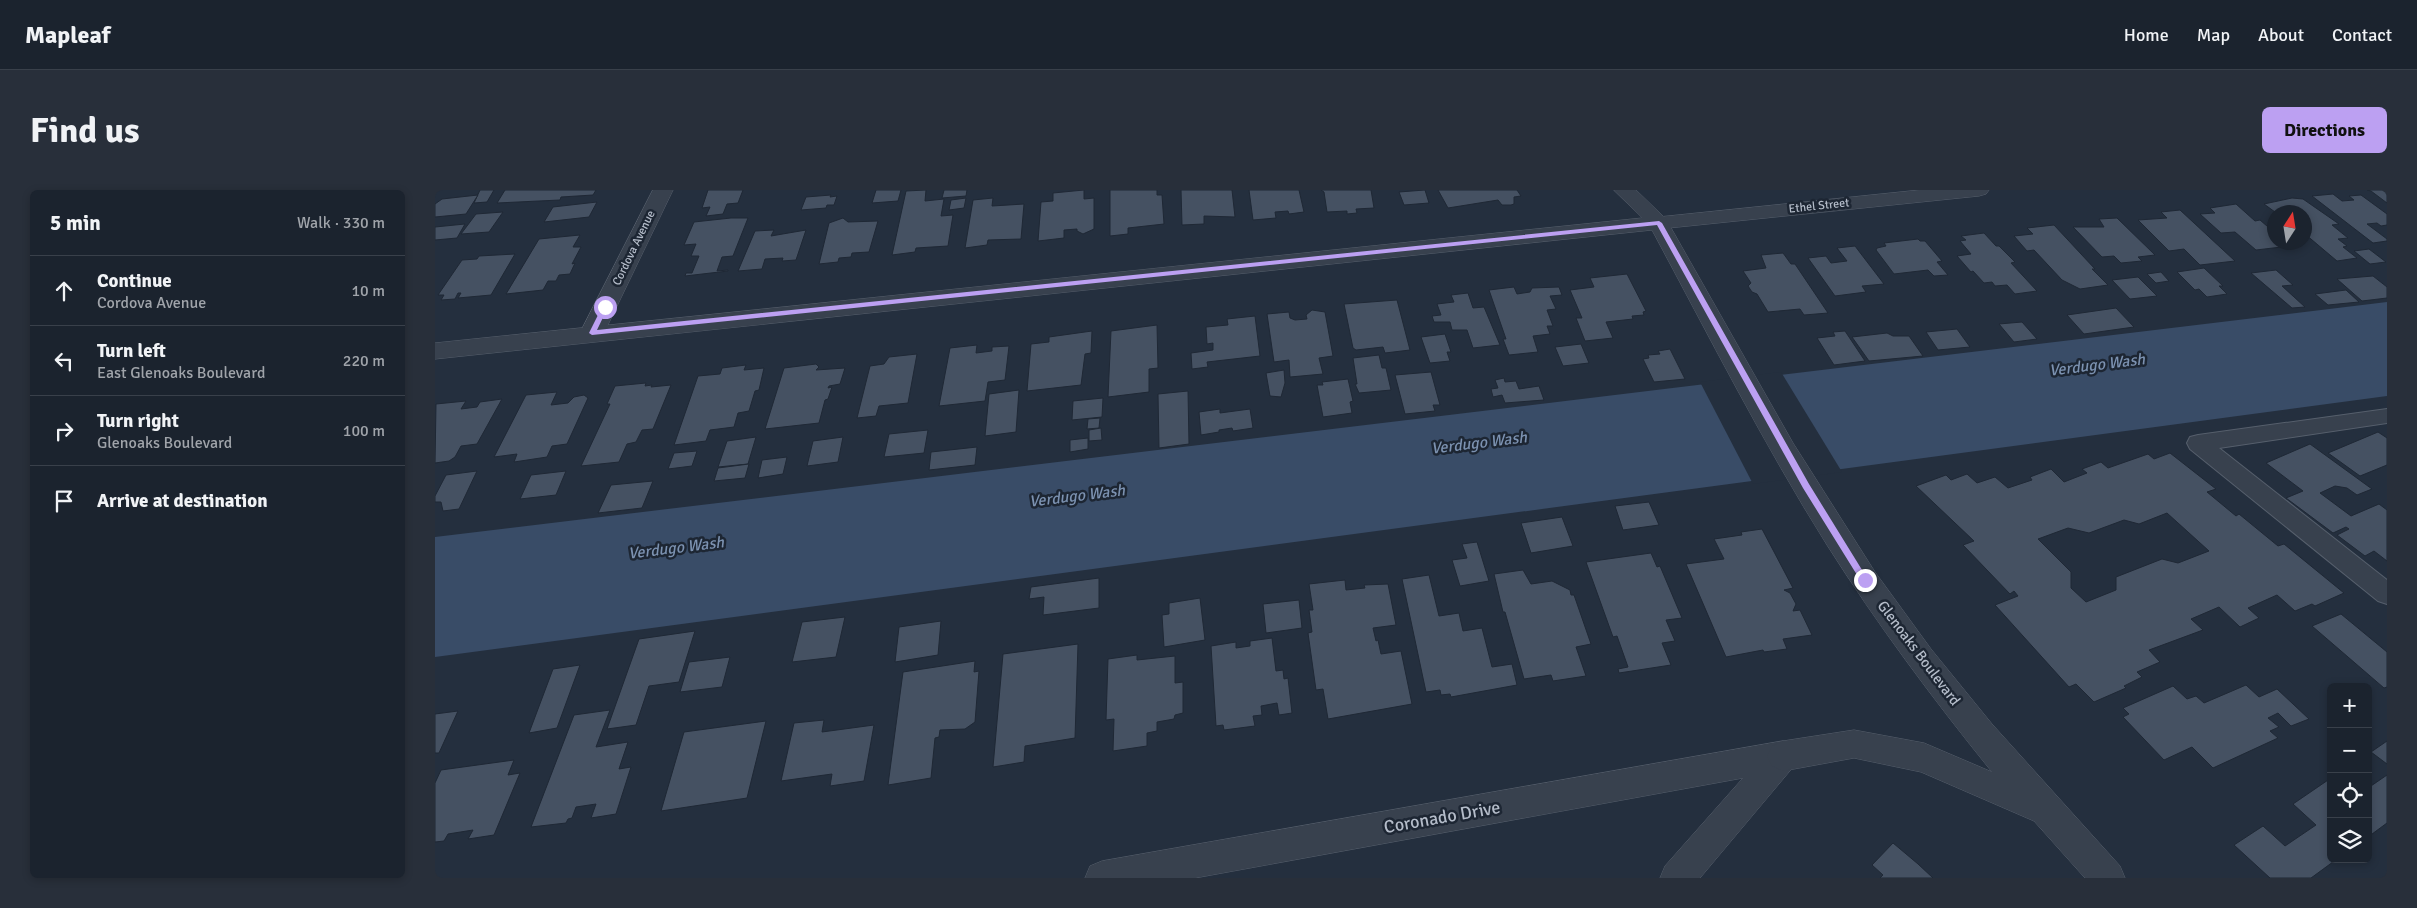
<!DOCTYPE html>
<meta charset="utf-8">
<style>
:root{--surface:#1b232e;--page:#282f3a;--text:#f1f3f6;--muted:#a0a4aa;--line:#39404a;--accent:#bca0f2}
body{margin:0;font-family:Signika,sans-serif;background:var(--page);color:var(--text)}
.controls{position:absolute;right:15px;bottom:15px;display:grid;overflow:hidden;border-radius:8px;box-shadow:0 2px 8px #0003}
.controls button{width:45px;height:45px;display:grid;place-items:center;padding:0;border:0;border-bottom:1px solid var(--line);background:var(--surface);color:var(--text);font:25px sans-serif}
.compass{position:absolute;left:1832px;top:15px;width:45px;height:45px;border-radius:50%;background:var(--surface);box-shadow:0 2px 8px #0003;rotate:12deg}
.stop{position:absolute;width:15px;height:15px;margin:-11px;border:4px solid #bca0f2;border-radius:50%;background:#fff}
.stop.end{background:#bca0f2;border-color:#fff;box-shadow:0 1px 5px #0008}
.list{margin:0;padding:0;list-style:none}
h2{display:flex;justify-content:space-between;align-items:center;height:65px;margin:0;padding:0 20px;font-size:21px}
h2 small{font-size:16px;font-weight:400;color:var(--muted)}
.list li{display:grid;grid-template-columns:32px 1fr auto;gap:15px;align-items:center;box-sizing:border-box;height:70px;padding:0 20px;border-top:1px solid var(--line)}
.list b{display:block;font-size:19px;white-space:nowrap}
.list p{margin:0;font-size:16px;white-space:nowrap;color:var(--muted)}
.list em{font-size:16px;font-style:normal;color:var(--muted)}
.icon{flex:none;width:28px;height:28px;fill:none;stroke:currentColor;stroke-width:2;stroke-linecap:round;stroke-linejoin:round}
.map{position:relative;flex:none;width:1952px;height:688px;overflow:hidden;border-radius:8px}
header{display:flex;align-items:center;gap:30px;box-sizing:border-box;height:70px;padding:0 25px;background:var(--surface);border-bottom:1px solid var(--line)}
header strong{font-size:24px}
nav{display:flex;gap:28px;margin-inline-start:auto;font-size:18px}
.intro{display:flex;align-items:center;justify-content:space-between;box-sizing:border-box;height:120px;padding:0 30px}
h1{margin:0;font-size:35px}
.button{padding:12px 22px;border-radius:8px;background:var(--accent);color:#111;font-size:18px;font-weight:700}
main{display:flex;gap:30px;padding:0 30px}
aside{flex:1;background:var(--surface);border-radius:8px;box-shadow:0 2px 8px #0003}
.map>svg:first-child{display:block}
.water{fill:#394c67}
.pier{fill:#242f3e}
.building{fill:#455162;stroke:#1f2835;fill-rule:evenodd}
.lines{fill:none;stroke-linecap:round;stroke-linejoin:round}
.service-casing{stroke:#565f6c;stroke-width:2}
.minor-casing{stroke:#565f6c;stroke-width:1}
.tertiary-casing{stroke:#565f6c;stroke-width:1}
.service{fill:#38414e;fill-rule:evenodd}
.minor{fill:#38414e;fill-rule:evenodd}
.tertiary{fill:#38414e;fill-rule:evenodd}
.route{fill:#bca0f2}
.labels{text-anchor:middle;dominant-baseline:central;stroke-width:5;stroke-linejoin:round;paint-order:stroke}
.far-street-label{font-size:12px;fill:#b4bcc9;stroke:#1d2633}
.street-label{font-size:15px;fill:#b4bcc9;stroke:#1d2633}
.water-label{font-size:16px;font-style:italic;fill:#7c92b1;stroke:#1d2633}
.near-street-label{font-size:18px;fill:#b4bcc9;stroke:#1d2633}
</style>
<header>
<strong>Mapleaf</strong>
<nav><a>Home</a><a>Map</a><a>About</a><a>Contact</a></nav>
</header>
<div class="intro"><h1>Find us</h1><a class="button">Directions</a></div>
<main>
<aside>
<h2>5 min<small>Walk · 330 m</small></h2>
<ul class="list">
<li><svg class="icon" aria-label="ahead" viewBox="0 0 24 24"><path d="M12 20V5M6 11l6-6 6 6"/></svg><div><b>Continue</b><p>Cordova Avenue</p></div><em>10 m</em></li>
<li><svg class="icon" aria-label="left" viewBox="0 0 24 24"><path d="M17 20v-9H6M10 6l-5 5 5 5"/></svg><div><b>Turn left</b><p>East Glenoaks Boulevard</p></div><em>220 m</em></li>
<li><svg class="icon" aria-label="right" viewBox="0 0 24 24"><path d="M7 20v-9h11M14 6l5 5-5 5"/></svg><div><b>Turn right</b><p>Glenoaks Boulevard</p></div><em>100 m</em></li>
<li><svg class="icon" aria-label="arrive" viewBox="0 0 24 24"><path d="M6 21V4h12l-3 4 3 4H6"/></svg><div><b>Arrive at destination</b></div></li>
</ul>
</aside>
<div class="map">
<svg width="1952" height="688" viewBox="0 0 1952 688">
<rect width="100%" height="100%" fill="#242f3e"/>
<polygon class="water" points="1952,112 1952,206 0,467 0,347"/>
<polygon class="pier" points="1346,182 1407,282 1318,294 1265,192"/>
<g class="building">
<polygon points="45,0 59,0 52,12 39,13"/>
<polygon points="70,0 161,0 158,5 126,7 125,10 62,13"/>
<polygon points="273,0 308,0 303,13 292,14 288,24 271,26 275,17 267,18"/>
<polygon points="441,0 466,0 463,11 437,13"/>
<polygon points="491,0 490,11 509,9 506,26 518,25 513,56 481,58 480,62 457,65 471,1"/>
<polygon points="509,0 532,0 531,6 507,8"/>
<polygon points="649,0 649,9 659,8 659,39 648,44 642,41 642,39 629,40 629,48 603,51 606,12 618,11 618,3"/>
<polygon points="675,0 722,0 722,5 727,5 729,34 693,38 693,44 675,46"/>
<polygon points="746,0 797,0 800,27 769,26 769,34 747,35"/>
<polygon points="814,0 864,0 869,22 854,24 853,21 840,22 841,28 818,30"/>
<polygon points="936,0 939,18 921,19 922,23 912,24 912,21 892,22 889,2 886,0"/>
<polygon points="990,0 994,13 969,15 964,2"/>
<polygon points="1003,0 1082,0 1086,6 1079,7 1079,14 1076,15 1067,15 1063,10 1013,18"/>
<polygon points="1932,0 1952,0 1952,13 1936,1"/>
<polygon points="1898,4 1907,11 1919,10 1914,6 1926,5 1952,24 1952,35 1946,36 1942,33 1932,34 1952,49 1952,51 1938,53 1877,6"/>
<polygon points="43,5 31,24 0,27 0,14 7,9"/>
<polygon points="396,5 395,7 402,6 399,15 392,15 391,18 366,20 371,7"/>
<polygon points="531,8 529,18 514,20 516,10"/>
<polygon points="558,8 557,16 589,14 586,49 553,50 552,55 530,58 538,10"/>
<polygon points="1857,8 1868,9 1904,34 1897,35 1913,48 1903,49 1912,56 1908,57 1922,68 1902,71 1870,44 1870,22 1840,22 1829,14"/>
<polygon points="162,12 154,27 109,32 118,17"/>
<polygon points="1801,14 1820,31 1825,30 1840,43 1840,52 1851,52 1855,56 1821,60 1800,42 1786,43 1765,24 1780,23 1775,18"/>
<polygon points="1745,20 1800,71 1765,75 1749,59 1734,61 1703,30 1732,28 1726,22"/>
<polygon points="68,22 54,42 26,44 41,24"/>
<polygon points="296,28 313,28 298,66 287,67 282,81 293,80 293,81 250,86 251,83 257,83 264,66 256,66 261,54 249,55 259,32"/>
<polygon points="408,28 413,32 443,31 434,62 417,63 416,67 404,68 403,72 384,74 394,33"/>
<polygon points="1682,28 1720,65 1703,67 1707,71 1686,73 1679,66 1667,67 1638,37 1669,37 1664,29"/>
<polygon points="30,34 22,48 0,50 0,37"/>
<polygon points="1619,35 1660,79 1657,79 1673,95 1645,99 1627,90 1599,60 1592,61 1579,46 1598,44 1592,38"/>
<polygon points="339,40 336,46 371,40 361,70 347,71 348,68 330,69 327,79 303,81 320,41"/>
<polygon points="1549,43 1561,56 1564,56 1580,72 1576,73 1602,101 1580,104 1572,95 1560,96 1557,92 1549,93 1538,81 1536,82 1522,66 1536,64 1525,51 1531,50 1526,46"/>
<polygon points="145,45 138,57 146,57 137,74 140,73 135,84 124,85 121,91 113,91 108,100 71,104 104,49"/>
<polygon points="1483,49 1485,51 1490,51 1507,71 1502,72 1513,85 1499,86 1493,80 1459,84 1441,60 1442,58 1451,56 1449,53"/>
<polygon points="1420,56 1449,94 1427,96 1431,102 1400,106 1373,68 1391,66 1396,73 1412,71 1402,58"/>
<polygon points="1934,59 1951,72 1935,74 1919,61"/>
<polygon points="1348,63 1356,74 1360,74 1393,123 1369,125 1365,119 1333,122 1322,104 1317,102 1313,96 1316,93 1308,81 1331,78 1326,65"/>
<polygon points="80,64 56,105 23,108 26,103 23,103 20,109 6,110 9,105 3,105 27,70 42,69 44,66"/>
<polygon points="1769,78 1788,96 1784,96 1792,104 1772,107 1764,99 1760,100 1742,82"/>
<polygon points="1841,80 1858,95 1847,96 1870,117 1857,118 1816,83"/>
<polygon points="1726,82 1734,91 1721,93 1712,84"/>
<polygon points="1192,84 1211,121 1208,122 1209,125 1197,126 1198,129 1171,132 1178,148 1150,151 1141,128 1147,128 1135,100 1159,97 1155,88"/>
<polygon points="1938,86 1952,97 1952,108 1927,111 1902,89"/>
<polygon points="1703,87 1722,106 1695,109 1677,90"/>
<polygon points="1079,97 1082,104 1095,102 1097,98 1124,97 1127,105 1115,106 1121,119 1112,120 1118,136 1112,136 1115,144 1098,146 1103,162 1074,165 1068,149 1071,149 1054,100"/>
<polygon points="1911,100 1924,112 1893,115 1880,104"/>
<polygon points="1033,103 1038,118 1049,117 1065,155 1038,158 1032,140 1017,140 1015,132 999,132 997,126 1006,125 1002,114 1019,112 1016,105"/>
<polygon points="962,110 975,160 950,163 948,157 921,160 918,158 909,114"/>
<polygon points="1681,118 1699,137 1649,144 1632,125"/>
<polygon points="877,120 890,122 898,166 884,168 888,184 855,187 854,170 839,172 832,124 854,122 855,128 860,130 872,129 871,125"/>
<polygon points="820,126 825,166 772,172 773,177 757,179 756,163 778,160 778,153 772,154 771,137 793,135 792,129"/>
<polygon points="1587,132 1602,149 1579,152 1564,134"/>
<polygon points="722,135 723,178 714,179 714,202 673,207 676,141"/>
<polygon points="1522,139 1535,157 1503,160 1491,142"/>
<polygon points="657,141 656,163 650,164 646,195 592,201 596,154 614,152 614,147"/>
<polygon points="1410,141 1430,171 1399,175 1382,148 1400,146 1398,142"/>
<polygon points="1452,143 1458,146 1474,146 1488,166 1434,171 1417,147"/>
<polygon points="1010,144 1016,162 1012,162 1015,171 995,173 986,147"/>
<polygon points="1146,154 1154,173 1128,176 1120,157"/>
<polygon points="542,155 541,163 557,161 557,157 574,156 570,190 553,192 550,211 504,216 515,158"/>
<polygon points="1235,159 1250,189 1219,192 1208,169 1214,168 1213,165 1225,164 1223,161"/>
<polygon points="482,164 473,213 444,216 441,226 422,228 435,176 449,174 454,167"/>
<polygon points="944,165 947,178 951,178 956,200 924,203 920,194 922,194 918,168"/>
<polygon points="381,174 384,177 381,180 410,178 405,194 394,196 393,198 397,197 393,209 390,210 384,233 330,239 349,178"/>
<polygon points="311,175 309,180 329,178 324,200 320,201 314,221 303,223 299,237 275,240 271,251 239,255 263,186 285,184 287,178"/>
<polygon points="849,180 850,193 846,207 835,206 831,183"/>
<polygon points="996,182 1005,215 998,215 1000,221 970,224 960,185"/>
<polygon points="1069,188 1070,192 1081,191 1084,199 1104,196 1109,210 1070,213 1067,205 1058,207 1056,199 1063,198 1060,190"/>
<polygon points="913,189 918,211 915,212 917,223 888,227 882,195 888,195 887,192"/>
<polygon points="211,193 210,196 217,195 216,197 236,195 218,239 207,240 201,252 192,254 184,272 146,276 175,214 172,214 180,196"/>
<polygon points="584,200 581,242 550,246 554,204"/>
<polygon points="753,201 754,254 724,258 723,204"/>
<polygon points="122,202 116,215 133,213 139,207 149,205 153,208 132,254 117,256 112,267 79,272 82,264 59,267 91,205"/>
<polygon points="668,208 667,227 637,230 638,211"/>
<polygon points="67,209 42,254 26,256 20,267 14,271 0,273 1,214 31,211 26,219 42,217 45,212"/>
<polygon points="785,219 785,223 815,219 818,238 798,241 797,238 784,240 784,242 766,245 764,222"/>
<polygon points="665,228 664,238 652,239 653,229"/>
<polygon points="666,238 667,250 654,251 654,240"/>
<polygon points="493,240 489,263 449,267 454,244"/>
<polygon points="1943,242 1952,248 1952,275 1925,286 1893,263"/>
<polygon points="321,247 313,274 283,277 292,251"/>
<polygon points="408,247 403,272 372,276 378,251"/>
<polygon points="653,248 653,259 635,262 635,250"/>
<polygon points="1875,254 1937,299 1922,305 1912,298 1900,296 1885,303 1916,326 1944,314 1952,320 1952,371 1939,361 1930,366 1902,345 1914,339 1911,337 1898,343 1851,308 1868,301 1831,273"/>
<polygon points="542,257 540,275 494,280 496,262"/>
<polygon points="262,261 257,276 233,279 239,263"/>
<path d="M1735,263L1781,299L1772,302L1801,326L1804,324L1843,356L1849,354L1909,403L1880,416L1877,414L1860,421L1842,405L1813,418L1824,428L1805,437L1784,417L1756,429L1768,440L1714,460L1725,472L1702,482L1707,487L1689,496L1691,498L1659,512L1641,494L1634,497L1560,415L1583,406L1579,401L1575,404L1528,355L1539,351L1481,296L1511,285L1516,290L1532,284L1542,293L1560,287L1573,298L1597,290L1595,287L1616,279L1629,292L1652,283L1647,279L1666,272L1673,278L1713,264L1719,269ZM1732,323L1774,361L1743,373L1727,369L1681,387V400L1651,412L1636,398V382L1603,349L1633,338L1654,343L1689,330L1704,334Z"/>
<polygon points="352,267 348,284 323,288 327,270"/>
<polygon points="314,274 310,288 279,291 283,278"/>
<polygon points="42,281 24,319 8,321 6,312 0,312 0,306 11,285"/>
<polygon points="131,281 121,305 85,309 96,285"/>
<polygon points="218,291 207,318 163,323 176,295"/>
<polygon points="1214,312 1224,335 1188,340 1180,316"/>
<polygon points="1127,327 1138,356 1096,363 1086,333"/>
<polygon points="1327,339 1358,398 1349,400 1355,403 1361,414 1358,421 1365,420 1377,445 1348,449 1352,459 1329,462 1328,460 1291,467 1251,374 1289,369 1279,349 1307,345 1306,342"/>
<polygon points="1042,352 1054,391 1025,396 1017,370 1032,368 1027,354"/>
<polygon points="1216,363 1222,377 1225,376 1247,428 1231,430 1240,451 1227,453 1236,475 1184,483 1183,479 1193,477 1182,446 1178,447 1151,372"/>
<polygon points="1088,380 1096,394 1117,391 1135,400 1136,405 1139,405 1156,454 1141,457 1151,486 1118,491 1116,485 1089,489 1070,422 1068,422 1059,384"/>
<polygon points="994,385 1004,426 1024,423 1028,441 1047,438 1057,477 1077,474 1082,495 1016,507 1015,504 1006,505 1005,500 991,502 967,389"/>
<polygon points="664,388 664,418 608,425 609,407 594,409 596,397"/>
<polygon points="910,390 911,400 930,398 929,395 953,394 961,435 938,438 941,451 943,450 946,464 966,461 977,514 893,529 888,499 881,500 873,443 877,442 874,420 878,420 874,394"/>
<polygon points="765,408 770,450 729,457 727,425 734,424 734,413"/>
<polygon points="864,410 867,438 831,443 828,414"/>
<polygon points="1906,424 1952,462 1952,497 1949,498 1877,436"/>
<polygon points="410,427 401,467 357,472 367,432"/>
<polygon points="506,431 503,465 460,472 464,437"/>
<polygon points="260,441 244,492 214,496 201,535 172,539 204,449"/>
<polygon points="837,448 841,481 848,480 849,489 853,488 857,523 844,525 842,513 826,516 827,525 818,526 820,536 789,540 788,535 781,536 776,456 801,452 801,458 815,456 815,451"/>
<polygon points="643,454 640,548 590,556 589,572 558,577 568,464"/>
<polygon points="702,465 702,470 740,466 740,493 748,492 748,523 740,525 739,529 722,532 722,541 712,543 712,556 678,561 679,529 671,530 673,469"/>
<polygon points="295,467 287,497 245,502 254,472"/>
<polygon points="540,471 539,482 544,481 540,532 530,539 505,540 504,547 500,548 496,588 453,595 468,482"/>
<polygon points="145,475 122,538 94,543 118,479"/>
<polygon points="1811,495 1824,507 1842,499 1874,529 1856,536 1843,523 1833,528 1844,537 1835,541 1843,548 1778,578 1757,557 1729,570 1688,527 1694,524 1688,518 1738,496 1752,509 1761,506 1769,513"/>
<polygon points="175,520 161,557 193,552 184,579 196,577 181,624 156,628 161,614 141,617 137,628 133,629 131,633 96,637 139,525"/>
<polygon points="23,521 4,563 0,563 0,524"/>
<polygon points="389,530 387,542 439,535 429,591 395,596 397,584 346,591 359,533"/>
<polygon points="331,531 312,608 226,621 249,542"/>
<polygon points="1952,551 1952,574 1936,562"/>
<polygon points="79,570 73,585 85,583 59,645 33,649 38,640 13,644 9,651 0,652 0,593 6,580"/>
<polygon points="1952,585 1952,633 1933,647 1933,598"/>
<polygon points="1896,588 1896,669 1902,669 1876,688 1835,688 1799,655 1828,636 1850,656 1881,635 1858,614"/>
<polygon points="1458,653 1483,674 1498,688 1445,688 1448,685 1437,675"/>
</g>
<g class="lines">
<defs>
<polygon id="service" points="1952,219 1952,233 1784,258 1952,390 1952,414 1943,411 1755,259 1752,253 1755,247 1763,245"/>
<g id="minor">
<polygon points="218,0 238,0 169,143 165,148 157,150 149,148 145,143"/>
<polygon points="1485,0 1554,0 1551,4 1544,6 1224,39 1217,37 1214,33 1217,29 1224,27"/>
<polygon points="1348,551 1359,556 1364,566 1359,576 1265,688 1225,688 1230,676 1308,588 760,688 650,688 655,676 667,671"/>
</g>
<path id="tertiary" d="M1179,0H1201L1231,29L1358,253L1440,382L1496,459L1557,534L1685,676L1690,688H1650L1599,631L1486,582L1419,568L1348,581L1337,576L1332,566L1337,556L1348,551L1419,540L1489,553L1557,582C1498,509 1442,434 1392,355C1328,253 1274,146 1217,40L0,169V153L1207,28Z"/>
</defs>
<use href="#service" class="service-casing"/>
<use href="#minor" class="minor-casing"/>
<use href="#tertiary" class="tertiary-casing"/>
<use href="#service" class="service"/>
<use href="#minor" class="minor"/>
<use href="#tertiary" class="tertiary"/>
</g>
<polygon class="route" points="1224,31 1227,33 1374,294 1432,388 1432,393 1427,393 1368,298 1222,35 157,145 154,143 167,117 170,115 173,117 162,140"/>
<g class="labels">
<g class="far-street-label">
<text transform="translate(1384 16) rotate(-6)">Ethel Street</text>
<text transform="translate(199 58) rotate(-64)">Cordova Avenue</text>
</g>
<g class="street-label">
<text transform="translate(1484 463) rotate(53)">Glenoaks Boulevard</text>
</g>
<g class="water-label">
<text transform="translate(1662 175) rotate(-7)">Verdugo Wash</text>
<text transform="translate(1044 253) rotate(-7)">Verdugo Wash</text>
<text transform="translate(642 306) rotate(-7)">Verdugo Wash</text>
<text transform="translate(241 358) rotate(-7)">Verdugo Wash</text>
</g>
<g class="near-street-label">
<text transform="translate(1007 627) rotate(-10)">Coronado Drive</text>
</g>
</g>
</svg>
<div class="controls">
<button>+</button>
<button>−</button>
<button><svg class="icon" aria-label="locate" viewBox="0 0 24 24"><circle cx="12" cy="12" r="6"/><path d="M12 2v4M12 18v4M2 12h4M18 12h4"/></svg></button>
<button><svg class="icon" aria-label="layers" viewBox="0 0 24 24"><path d="M12 4l9 5-9 5-9-5zM3 14l9 5 9-5"/></svg></button>
</div>
<svg class="compass" viewBox="-18 -18 36 36"><path d="M0-13l5 13h-10z" fill="#e53935"/><path d="M0 13l5-13h-10z" fill="#a0a4aa"/></svg>
<div class="stop" style="left:170px;top:117px"></div>
<div class="stop end" style="left:1430px;top:390px"></div>
</div>
</main>
